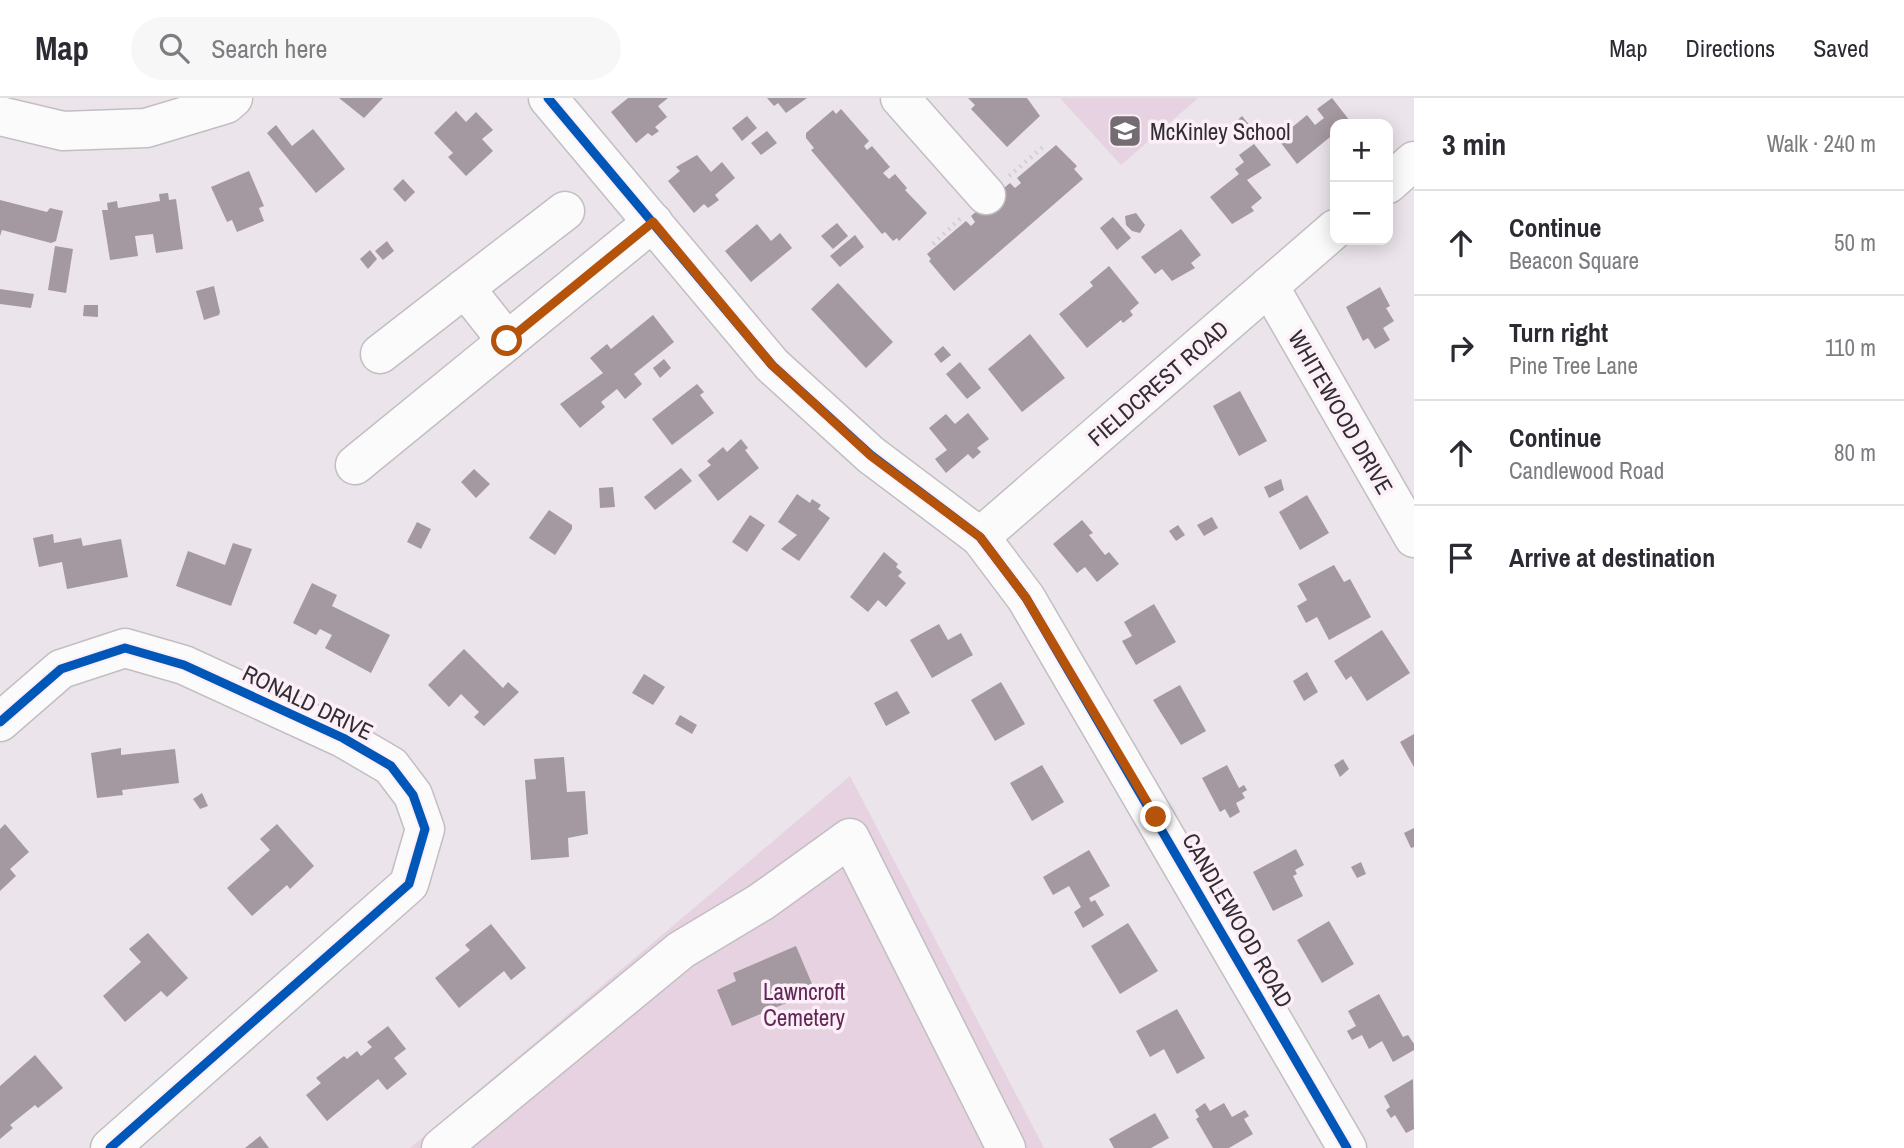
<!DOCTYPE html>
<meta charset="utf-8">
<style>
:root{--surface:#fff;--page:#f7f7f7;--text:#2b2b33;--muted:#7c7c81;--line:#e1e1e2}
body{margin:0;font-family:"Archivo Narrow",sans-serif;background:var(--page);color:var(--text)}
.controls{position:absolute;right:21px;top:21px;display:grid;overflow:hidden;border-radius:14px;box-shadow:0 4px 18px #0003}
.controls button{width:63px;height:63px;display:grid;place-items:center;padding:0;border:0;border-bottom:2px solid var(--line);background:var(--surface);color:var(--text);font:35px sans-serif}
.stop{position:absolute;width:21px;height:21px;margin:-16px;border:5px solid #b45309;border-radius:50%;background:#fff}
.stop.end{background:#b45309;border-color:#fff;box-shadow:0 2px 7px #0008}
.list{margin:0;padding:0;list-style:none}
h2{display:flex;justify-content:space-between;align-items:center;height:91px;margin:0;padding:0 28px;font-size:30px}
h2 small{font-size:23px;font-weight:400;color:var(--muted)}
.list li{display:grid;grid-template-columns:46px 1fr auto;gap:21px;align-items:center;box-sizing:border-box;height:105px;padding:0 28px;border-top:2px solid var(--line)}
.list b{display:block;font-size:26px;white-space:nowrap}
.list p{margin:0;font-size:23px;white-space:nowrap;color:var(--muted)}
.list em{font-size:23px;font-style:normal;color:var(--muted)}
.icon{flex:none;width:38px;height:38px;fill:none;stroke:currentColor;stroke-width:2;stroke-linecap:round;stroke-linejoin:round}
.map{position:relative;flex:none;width:1414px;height:1050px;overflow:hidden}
header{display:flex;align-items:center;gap:42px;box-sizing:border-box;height:98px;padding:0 35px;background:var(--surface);border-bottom:2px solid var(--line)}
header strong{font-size:33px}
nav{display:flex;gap:38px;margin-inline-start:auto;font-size:24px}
.search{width:490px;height:63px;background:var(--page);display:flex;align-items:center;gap:18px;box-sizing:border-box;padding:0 24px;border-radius:38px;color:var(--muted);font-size:26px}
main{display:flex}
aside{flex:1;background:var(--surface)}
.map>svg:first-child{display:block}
.green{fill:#e7d2e2}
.building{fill:#a498a1}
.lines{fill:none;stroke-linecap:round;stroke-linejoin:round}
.minor-casing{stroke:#c3bec2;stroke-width:41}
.path{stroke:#d2d0d2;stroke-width:4.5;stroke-dasharray:2 5;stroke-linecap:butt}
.minor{stroke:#fcfbfc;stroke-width:38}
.cycleway-casing{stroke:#fceff8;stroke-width:13}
.cycleway{stroke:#0057b8;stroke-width:9}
.route{stroke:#b45309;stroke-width:9}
.labels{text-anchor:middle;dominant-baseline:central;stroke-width:7;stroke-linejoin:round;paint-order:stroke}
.poi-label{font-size:23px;fill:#322d31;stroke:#fceff8;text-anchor:start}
.street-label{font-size:23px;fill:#322d31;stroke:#fceff8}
.park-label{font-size:23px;fill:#622757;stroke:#fceff8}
</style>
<header>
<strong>Map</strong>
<div class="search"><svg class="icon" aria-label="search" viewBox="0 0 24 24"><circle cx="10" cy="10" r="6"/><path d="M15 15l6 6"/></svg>Search here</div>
<nav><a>Map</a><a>Directions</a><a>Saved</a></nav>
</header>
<main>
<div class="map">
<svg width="1414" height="1050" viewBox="0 0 1414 1050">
<rect width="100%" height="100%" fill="#ebe4ea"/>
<g class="green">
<polygon points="1060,0 1198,0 1121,67"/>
<polygon points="850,678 1044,1050 410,1050"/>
</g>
<g class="building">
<polygon points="339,0 383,0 364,20"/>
<polygon points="628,0 668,0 658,8 667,19 655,29 659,33 652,38 648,35 636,45 611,14"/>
<polygon points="767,0 807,0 786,15 778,5 774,8"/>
<polygon points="968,0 1027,0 1040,18 1007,49 971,11 975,7"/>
<polygon points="1332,0 1350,23 1335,26 1335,35 1297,66 1278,41 1307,17 1315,27 1324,20 1317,11"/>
<polygon points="841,11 869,43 864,48 867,52 872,48 890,69 883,75 889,81 895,76 907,90 905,92 927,115 899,143 897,140 893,143 885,134 882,136 811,52 814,50 806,40 806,35 833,12 836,16"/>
<polygon points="456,13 466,24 476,14 493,32 482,41 493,53 466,78 448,59 453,55 434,35"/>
<polygon points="747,18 757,30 742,43 732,30"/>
<polygon points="1242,18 1251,29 1241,37 1233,26"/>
<polygon points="276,27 292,48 313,31 345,71 316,95 267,35"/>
<polygon points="767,33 777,45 761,57 751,45"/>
<polygon points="1254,46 1271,67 1247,82 1262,100 1251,109 1254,113 1232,126 1210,99 1239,76 1235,71 1244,64 1239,57"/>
<polygon points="1056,47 1077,68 1074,71 1083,81 954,193 929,163 931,161 927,156 966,123 971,128 975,124 971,118 1010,85 1015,90 1021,85 1017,80"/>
<polygon points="697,57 711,74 722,64 735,80 715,97 719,102 708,110 704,106 694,115 668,83 680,73 676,69"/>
<polygon points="249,73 264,108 259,110 264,123 237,134 232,122 227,124 211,89"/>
<polygon points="403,81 415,94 405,104 393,91"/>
<polygon points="168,95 169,102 176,101 183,151 156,155 153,136 135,138 138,158 110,162 102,112 108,112 107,105 117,103 118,110 160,103 159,96"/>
<polygon points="0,102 47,114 50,110 63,113 56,143 51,145 2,132 0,138"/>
<polygon points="1136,115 1145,127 1140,135 1132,133 1126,127 1125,118"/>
<polygon points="1113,119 1131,140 1117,152 1100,130"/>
<polygon points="837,125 848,138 833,151 821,138"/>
<polygon points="757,126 771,143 780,135 792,150 751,184 725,153"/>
<polygon points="1181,131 1201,157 1191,165 1195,170 1172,183 1162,171 1155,176 1141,159"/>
<polygon points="855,137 864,149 840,169 830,158"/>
<polygon points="387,143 394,153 383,162 375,153"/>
<polygon points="55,148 73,151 66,195 48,192"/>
<polygon points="370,152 377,161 368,171 360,161"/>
<polygon points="1109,168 1139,205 1130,213 1133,217 1123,225 1121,222 1087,250 1059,216 1093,188 1090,184"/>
<polygon points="838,185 893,244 866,270 811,211"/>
<polygon points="214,188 220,214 219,217 204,222 196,193"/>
<polygon points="1380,189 1390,208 1386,210 1394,223 1383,230 1390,242 1375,251 1368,240 1363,243 1346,209"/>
<polygon points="0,191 34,196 31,210 0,206"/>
<polygon points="84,207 98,207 98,219 83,218"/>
<polygon points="653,217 674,244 634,276 642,286 625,301 617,291 601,304 605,309 580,330 560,306 603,275 590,260 607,246 611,251"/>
<polygon points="1030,236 1065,280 1022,314 988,271"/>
<polygon points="943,248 951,257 941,265 934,256"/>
<polygon points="664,261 671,270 660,280 653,270"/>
<polygon points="960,264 981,290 967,301 946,276"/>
<polygon points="697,286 704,294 700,297 714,315 672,347 652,321"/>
<polygon points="1240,293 1267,343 1239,358 1213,308"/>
<polygon points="968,315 989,341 977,350 981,354 973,361 968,356 946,375 935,361 947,352 929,330 946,316 955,326"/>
<polygon points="741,341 748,350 745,352 759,370 718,403 698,377 711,367 707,363 723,349 727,354"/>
<polygon points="681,370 692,383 655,412 644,399"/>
<polygon points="474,371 490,386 476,400 461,384"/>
<polygon points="1281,381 1284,392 1269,400 1264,389"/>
<polygon points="613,389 615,409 600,410 599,390"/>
<polygon points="797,396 810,405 812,401 821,407 818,411 830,420 799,463 781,451 797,437 778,424"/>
<polygon points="1307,397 1329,435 1300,452 1279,414"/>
<polygon points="549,412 572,427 572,431 555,457 529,440"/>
<polygon points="750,417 765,427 747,454 732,444"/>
<polygon points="1212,419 1218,430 1204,438 1197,427"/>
<polygon points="1082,422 1093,435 1089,437 1105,457 1109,454 1119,466 1097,484 1085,469 1077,475 1053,446"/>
<polygon points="417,424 431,431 421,451 407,444"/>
<polygon points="1178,427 1185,437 1176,443 1169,433"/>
<polygon points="53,436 54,445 81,440 83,448 121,441 128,479 67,491 62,464 39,469 33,440"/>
<polygon points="233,445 252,451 231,508 176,488 188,453 225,467"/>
<polygon points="884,454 898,466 896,469 902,474 898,478 906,485 886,509 878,502 868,514 850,499"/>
<polygon points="1334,467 1344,484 1350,481 1371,519 1329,542 1317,519 1306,525 1297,508 1307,502 1298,486"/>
<polygon points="312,485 337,497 332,508 390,537 371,575 325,550 332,537 320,531 316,537 293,525"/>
<polygon points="1154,506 1176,544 1136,567 1122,543 1132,538 1124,524"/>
<polygon points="939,526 948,542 961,535 973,557 932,580 910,542"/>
<polygon points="1382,532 1410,575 1367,603 1351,578 1346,582 1334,563"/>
<polygon points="464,551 503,590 508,584 519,594 484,628 474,619 479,614 461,596 449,609 428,587"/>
<polygon points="1307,574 1318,594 1304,603 1293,583"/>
<polygon points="644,576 665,589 653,607 632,595"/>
<polygon points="1001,584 1025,626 995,643 971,602"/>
<polygon points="1180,587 1206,633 1181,647 1153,602"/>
<polygon points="897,593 910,615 886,628 874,605"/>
<polygon points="680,617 697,627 692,636 675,626"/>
<polygon points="1414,636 1414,669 1400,644"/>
<polygon points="121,650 121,657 175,651 179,685 122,692 123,697 97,700 91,655"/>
<polygon points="564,659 567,694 585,693 588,736 568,740 569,759 531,762 525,682 536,681 534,661"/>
<polygon points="1343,661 1349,671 1340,679 1334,667"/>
<polygon points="1042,667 1064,704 1032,723 1010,685"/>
<polygon points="1227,667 1239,690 1244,687 1247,692 1242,695 1245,700 1236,705 1240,714 1230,720 1225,711 1220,714 1202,680"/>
<polygon points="202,695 208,708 200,711 193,701"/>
<polygon points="5,726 29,754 10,771 16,778 0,793 0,731"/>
<polygon points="277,726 314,768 290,791 287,787 252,818 227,790 270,752 260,741"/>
<polygon points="1414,730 1414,749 1411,750 1404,735"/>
<polygon points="1296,751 1304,767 1295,772 1297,776 1293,778 1303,798 1273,813 1253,774"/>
<polygon points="1089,752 1110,788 1089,800 1091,804 1095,802 1104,817 1083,830 1074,814 1081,809 1069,788 1053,797 1043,779"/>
<polygon points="1361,764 1366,776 1357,780 1351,769"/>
<polygon points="1329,823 1354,866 1322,885 1297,842"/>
<polygon points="1128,825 1158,873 1120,896 1091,848"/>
<polygon points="491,826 526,870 511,882 504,873 459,910 435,880 470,852 465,847"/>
<polygon points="148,835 188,880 167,899 161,893 125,924 103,898 141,864 129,851"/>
<polygon points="796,848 815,893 732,928 717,892 736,883 733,875"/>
<polygon points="1379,896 1403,939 1408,937 1414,946 1414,952 1393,964 1382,943 1369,951 1362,937 1352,942 1347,933 1356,928 1348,913"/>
<polygon points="1177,911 1205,960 1177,976 1164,951 1150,959 1136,933"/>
<polygon points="388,928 406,951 394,960 407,976 387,992 378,981 327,1023 306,997 321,985 316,980 344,958 347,961 357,953 361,958 372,949 367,944"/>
<polygon points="35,957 63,990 38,1010 35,1007 10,1027 13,1030 0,1041 0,988"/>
<polygon points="1413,981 1414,1031 1406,1035 1395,1017 1391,1020 1386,1012 1390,1009 1384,998"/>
<polygon points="1205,1005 1210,1013 1224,1005 1232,1019 1245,1012 1249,1018 1244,1021 1253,1036 1229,1050 1213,1050 1196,1021 1199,1019 1195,1012"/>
<polygon points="1155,1015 1169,1040 1151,1050 1114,1050 1109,1041"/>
<polygon points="260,1038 269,1050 245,1050"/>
</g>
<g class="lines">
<defs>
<g id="minor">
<polyline points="548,0 772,267 871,357 980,439 1026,500 1347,1050"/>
<polyline points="900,0 986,97"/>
<polyline points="0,18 63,33 146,30 226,6 233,0"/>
<polyline points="1388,86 1414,63"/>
<polyline points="1269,188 1414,440"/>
<polyline points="507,243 465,190 565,113"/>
<polyline points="380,256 465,190"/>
<polyline points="355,367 653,124"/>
<polyline points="980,439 1335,131"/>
<polyline points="0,624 61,571 125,550 184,567 343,640 391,668 413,697 425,731 409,786 110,1050"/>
<polyline points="441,1050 681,852 761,804 850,740 1006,1050"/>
</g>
</defs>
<use href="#minor" class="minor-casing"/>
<g class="path">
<polyline points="1009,78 1044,48"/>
<polyline points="933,146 963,118"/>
</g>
<use href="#minor" class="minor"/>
<defs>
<g id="cycleway">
<polyline points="548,0 772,267 871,357 980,439 1026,500 1347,1050"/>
<polyline points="0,624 61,571 125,550 184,567 343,640 391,668 413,697 425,731 409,786 110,1050"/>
</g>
</defs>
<use href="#cycleway" class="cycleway-casing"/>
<use href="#cycleway" class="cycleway"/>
</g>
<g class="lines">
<polyline class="route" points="507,243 653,124 772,267 871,358 980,439 1026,500 1156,719"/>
</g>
<defs>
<symbol id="school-square" viewBox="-11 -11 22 22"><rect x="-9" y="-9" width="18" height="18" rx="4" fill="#736d72" stroke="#fceff8"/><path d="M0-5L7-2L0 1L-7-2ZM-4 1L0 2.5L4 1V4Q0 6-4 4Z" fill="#fff"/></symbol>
</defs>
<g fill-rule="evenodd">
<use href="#school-square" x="1106" y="14" width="38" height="38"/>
</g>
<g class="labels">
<g class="poi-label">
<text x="1150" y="33">McKinley School</text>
</g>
<g class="street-label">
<text transform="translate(1158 285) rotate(-41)">FIELDCREST ROAD</text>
<text transform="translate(1341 314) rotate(60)">WHITEWOOD DRIVE</text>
<text transform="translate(308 604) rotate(26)">RONALD DRIVE</text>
<text transform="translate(1238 822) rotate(60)">CANDLEWOOD ROAD</text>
</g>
<g class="park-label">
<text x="804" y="893">Lawncroft<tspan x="804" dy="26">Cemetery</tspan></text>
</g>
</g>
</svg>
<div class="controls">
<button>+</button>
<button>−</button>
</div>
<div class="stop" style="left:507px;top:243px"></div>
<div class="stop end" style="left:1156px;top:719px"></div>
</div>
<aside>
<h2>3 min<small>Walk · 240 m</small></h2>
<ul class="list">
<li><svg class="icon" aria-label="ahead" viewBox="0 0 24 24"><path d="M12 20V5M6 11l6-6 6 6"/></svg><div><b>Continue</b><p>Beacon Square</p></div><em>50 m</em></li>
<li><svg class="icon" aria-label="right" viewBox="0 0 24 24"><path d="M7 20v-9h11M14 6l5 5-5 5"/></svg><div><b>Turn right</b><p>Pine Tree Lane</p></div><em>110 m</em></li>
<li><svg class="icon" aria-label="ahead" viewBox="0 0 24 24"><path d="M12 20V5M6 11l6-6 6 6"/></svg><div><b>Continue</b><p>Candlewood Road</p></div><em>80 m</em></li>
<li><svg class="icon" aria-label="arrive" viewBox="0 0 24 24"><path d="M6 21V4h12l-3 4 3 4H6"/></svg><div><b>Arrive at destination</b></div></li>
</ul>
</aside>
</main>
